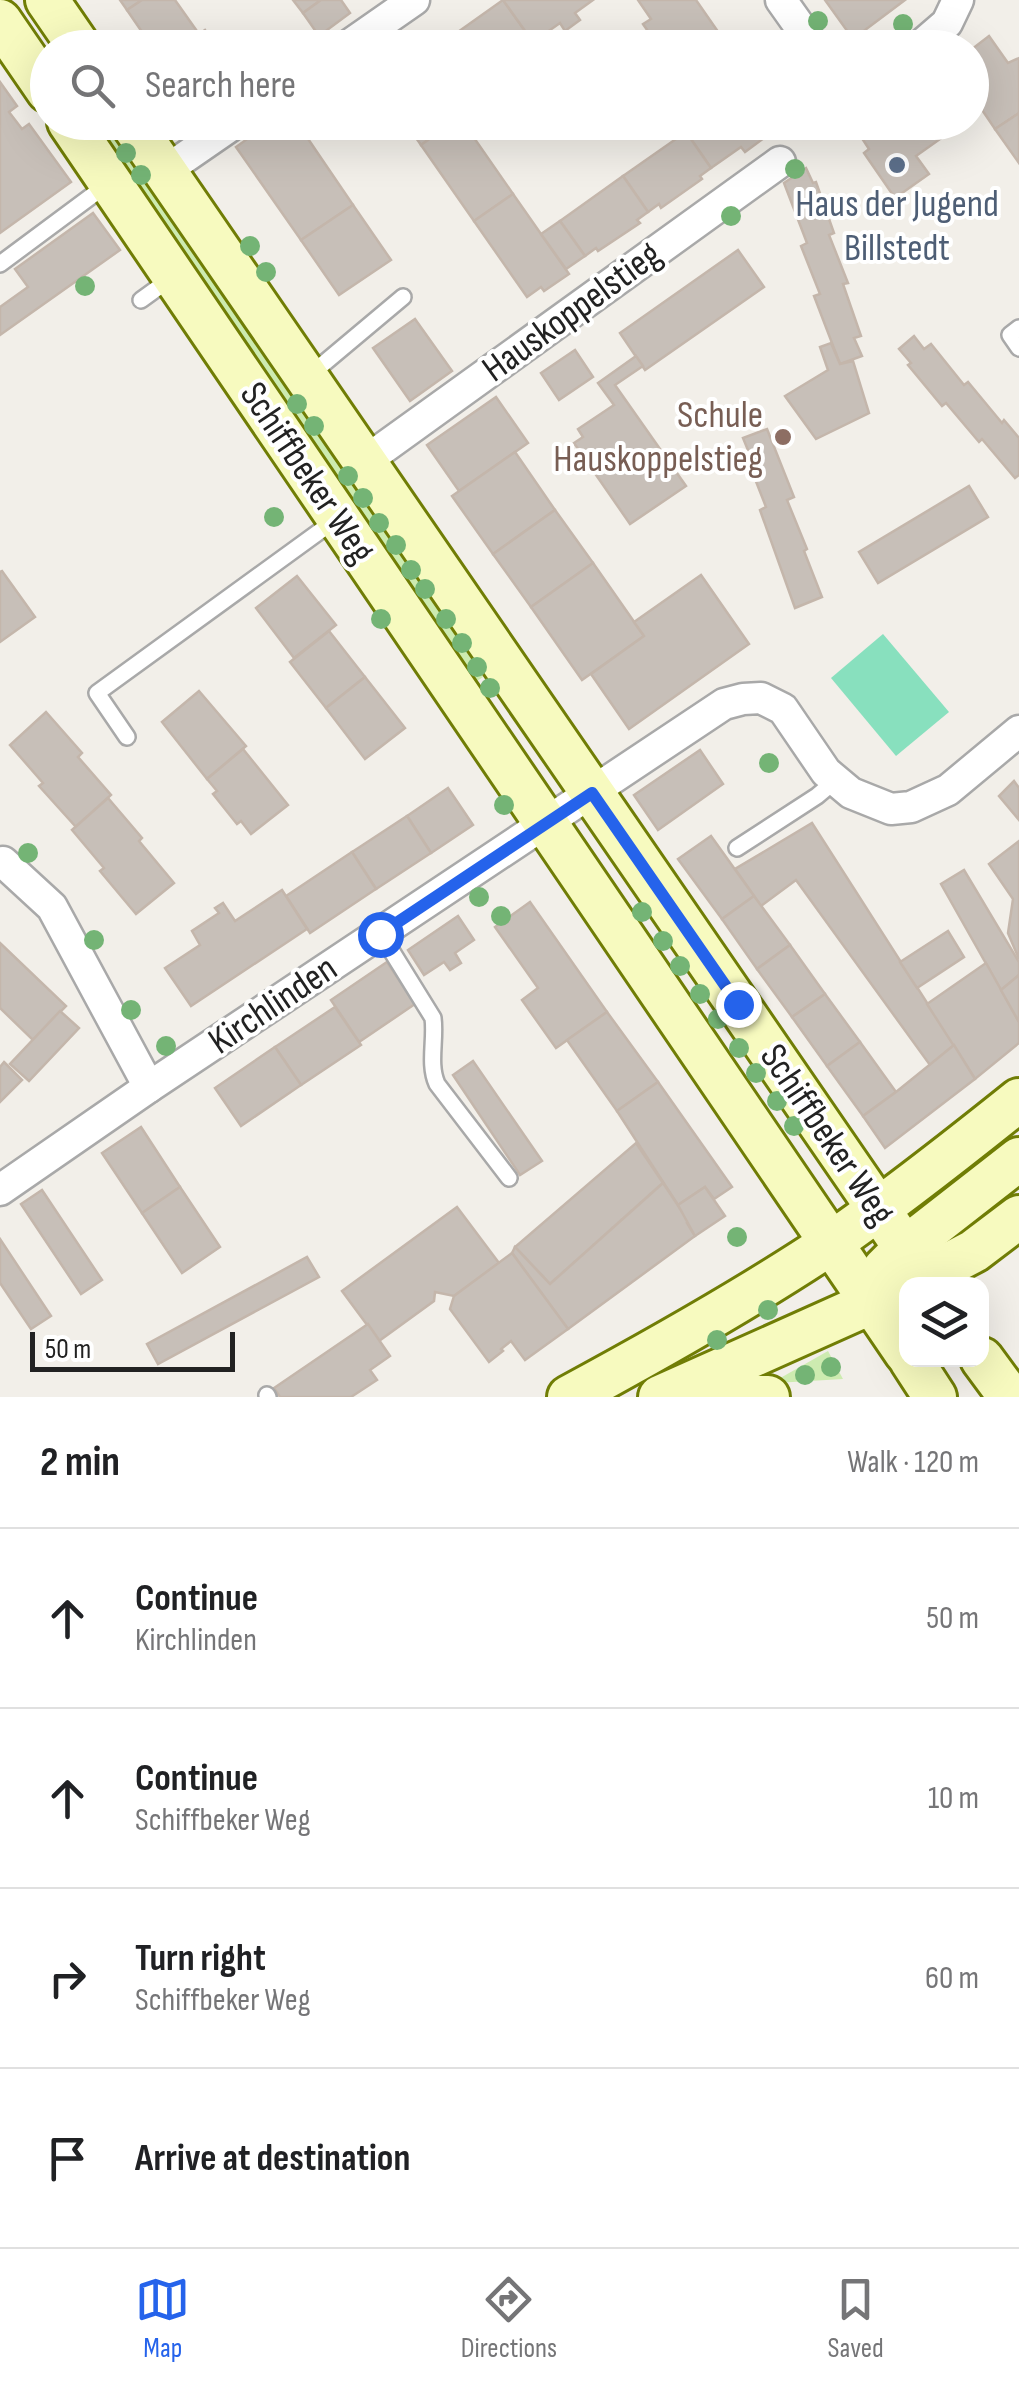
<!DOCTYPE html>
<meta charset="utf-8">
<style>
:root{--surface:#fff;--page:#f6f6f6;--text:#202124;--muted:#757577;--line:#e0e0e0;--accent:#2563eb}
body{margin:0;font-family:"Sofia Sans Condensed",sans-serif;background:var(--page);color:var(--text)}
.controls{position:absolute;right:30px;bottom:30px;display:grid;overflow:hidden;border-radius:20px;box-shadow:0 10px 40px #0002}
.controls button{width:90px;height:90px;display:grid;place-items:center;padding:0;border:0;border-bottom:2px solid var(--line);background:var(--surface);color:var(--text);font:50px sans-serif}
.scale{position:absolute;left:30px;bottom:25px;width:205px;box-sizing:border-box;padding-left:10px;border:5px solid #222;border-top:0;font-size:28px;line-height:35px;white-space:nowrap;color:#222;-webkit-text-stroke:8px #fff;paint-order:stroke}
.stop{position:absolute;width:30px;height:30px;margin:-22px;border:8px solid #2563eb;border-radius:50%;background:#fff}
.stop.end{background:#2563eb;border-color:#fff;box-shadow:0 2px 10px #0008}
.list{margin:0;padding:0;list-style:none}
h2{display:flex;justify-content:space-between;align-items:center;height:130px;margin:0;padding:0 40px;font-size:42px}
h2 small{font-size:32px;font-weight:400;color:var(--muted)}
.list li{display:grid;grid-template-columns:65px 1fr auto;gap:30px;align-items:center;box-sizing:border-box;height:180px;padding:0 40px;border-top:2px solid var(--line)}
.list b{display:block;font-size:38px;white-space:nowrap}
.list p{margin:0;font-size:32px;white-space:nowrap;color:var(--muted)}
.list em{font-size:32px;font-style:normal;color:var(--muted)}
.icon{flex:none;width:55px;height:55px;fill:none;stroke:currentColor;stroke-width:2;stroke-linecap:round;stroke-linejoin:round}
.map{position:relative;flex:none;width:1019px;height:1397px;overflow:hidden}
.search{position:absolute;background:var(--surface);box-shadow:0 10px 40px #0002;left:30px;right:30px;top:30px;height:110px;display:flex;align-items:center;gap:25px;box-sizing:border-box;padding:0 35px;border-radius:55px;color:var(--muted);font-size:38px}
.sheet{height:850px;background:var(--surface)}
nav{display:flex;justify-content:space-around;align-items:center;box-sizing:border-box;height:140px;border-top:2px solid var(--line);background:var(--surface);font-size:28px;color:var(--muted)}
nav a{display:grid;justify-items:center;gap:5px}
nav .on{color:var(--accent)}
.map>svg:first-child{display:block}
.grass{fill:#cdebb0}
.pitch{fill:#88e0be}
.building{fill:#c7bfb8;stroke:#c4b6ab;stroke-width:2.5}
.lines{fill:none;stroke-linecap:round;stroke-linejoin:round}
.lane-casing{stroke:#a9a9a9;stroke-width:20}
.street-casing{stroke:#a9a9a9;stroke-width:35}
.secondary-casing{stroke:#707d05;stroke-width:48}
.lane{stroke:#fff;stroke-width:15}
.street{stroke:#fff;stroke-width:30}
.secondary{stroke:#f7fabf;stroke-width:42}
.tree{fill:#74b475}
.route{stroke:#2563eb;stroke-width:12}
.service-dot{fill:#5c6f8a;stroke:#fff;stroke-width:4}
.education-dot{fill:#8d6e63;stroke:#fff;stroke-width:4}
.labels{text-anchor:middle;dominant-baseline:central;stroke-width:8;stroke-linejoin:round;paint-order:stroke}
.service-label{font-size:38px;fill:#4e5e75;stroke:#fff}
.street-label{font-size:38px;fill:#222;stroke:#fff}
.education-label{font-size:38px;fill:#785e54;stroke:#fff;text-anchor:end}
</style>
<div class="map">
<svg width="1019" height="1397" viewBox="0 0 1019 1397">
<rect width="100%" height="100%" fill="#f2efe9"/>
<g class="grass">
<polygon points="94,123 114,123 242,309 483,677 474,683 369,533 233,321"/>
<polygon points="828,1351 843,1379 776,1383 775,1381"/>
</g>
<polygon class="pitch" points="883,634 949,712 896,756 831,678"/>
<g class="building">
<polygon points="120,0 142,0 127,10"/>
<polygon points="142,0 175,0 199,34 180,48 153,48 127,10"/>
<polygon points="293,0 321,0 303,13"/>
<polygon points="321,0 341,0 350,13 319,36 303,13"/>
<polygon points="503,0 533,42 525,48 444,48 441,44"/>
<polygon points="503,0 593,0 575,13 580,20 565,31 560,23 533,42"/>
<polygon points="638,0 696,0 728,46 671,48 667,41 659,47 643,24 651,19"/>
<polygon points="825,0 905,0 853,39"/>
<polygon points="205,30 218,48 180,48 199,34"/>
<polygon points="989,36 1008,63 1019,58 1019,113 995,129 972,95 972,49"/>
<polygon points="0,82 17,106 9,112 22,129 29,124 71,182 0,233"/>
<polygon points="972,95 982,110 972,117"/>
<polygon points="1019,113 1019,163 995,129"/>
<polygon points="271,122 309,122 310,124 302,130 353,205 301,240 236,147"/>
<polygon points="405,122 453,122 421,145"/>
<polygon points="453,122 463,122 513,194 474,221 421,145"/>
<polygon points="700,122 778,122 765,131 768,135 745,152 741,147 711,168 686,132"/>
<polygon points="865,122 964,122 916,156 929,174 895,198 864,153 869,149 856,129"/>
<polygon points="686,132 711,168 700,176 702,179 661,208 659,204 648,212 623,176"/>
<polygon points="806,168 813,183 816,182 834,233 829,235 848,283 843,284 861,336 854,338 862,356 840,364 814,296 820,294 801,246 807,243 784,183"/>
<polygon points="623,176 648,212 637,220 640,223 598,251 596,248 585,256 560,221"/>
<polygon points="513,194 569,274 544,291 541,287 527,297 474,221"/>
<polygon points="353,205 391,260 339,295 301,240"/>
<polygon points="93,213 120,250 0,335 0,307 28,287 15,269"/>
<polygon points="560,221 585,256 566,269 541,234"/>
<polygon points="738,250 764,287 645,370 620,333"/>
<polygon points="415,319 452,371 410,401 373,348"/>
<polygon points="914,336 924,349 931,344 964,385 968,382 1002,423 1004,420 1019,438 1019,475 1015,478 982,439 979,442 946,403 942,406 908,365 911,363 899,349"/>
<polygon points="831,343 840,364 853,361 869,413 816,439 785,396 828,370 820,347"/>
<polygon points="575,350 593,377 559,400 541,373"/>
<polygon points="636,356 643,366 615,385 686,486 630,524 574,443 583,437 578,429 614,405 598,383"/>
<polygon points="496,397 528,443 459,491 427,445"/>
<polygon points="767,429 794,497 787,500 807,549 804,551 822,597 795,608 760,510 766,507 748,461 752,460 743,438"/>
<polygon points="515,452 555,510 493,554 452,496"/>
<polygon points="969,486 988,517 878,583 859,552"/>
<polygon points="555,510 593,563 531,607 493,554"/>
<polygon points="593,563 644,636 582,680 531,607"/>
<polygon points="2,571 35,617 0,642 0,572"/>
<polygon points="701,575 749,644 629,729 591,674 644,636 634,622"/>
<polygon points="297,576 336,625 294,658 256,608"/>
<polygon points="329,631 365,677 326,708 290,662"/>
<polygon points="365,677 405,728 365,759 326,708"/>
<polygon points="199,691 246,746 207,779 162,722"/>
<polygon points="46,712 82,753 78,757 111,795 76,827 39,786 43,783 10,745"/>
<polygon points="243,749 288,805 251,834 241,821 237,824 213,794 217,791 207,779"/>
<polygon points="700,750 723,784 658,830 634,795"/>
<polygon points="1014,781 1019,788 1019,820 999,796"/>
<polygon points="448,788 473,825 431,853 407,816"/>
<polygon points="108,798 142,838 139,841 174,883 136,914 100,871 104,868 72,830"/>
<polygon points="407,816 431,853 376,889 352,852"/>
<polygon points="812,823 954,1045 930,1065 796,880 761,906 735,869"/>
<polygon points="711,836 754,896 722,919 678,859"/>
<polygon points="1019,841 1019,959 1008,933 1013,899 989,864"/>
<polygon points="352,852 376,889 310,933 286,896"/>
<polygon points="964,870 1019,962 1019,975 1001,990 941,884"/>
<polygon points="282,890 307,929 191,1006 165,968 200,945 192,931 219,913 215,908 223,903 235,921"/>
<polygon points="754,896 790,945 757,969 722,919"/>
<polygon points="530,902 607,1012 556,1048 522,1000 538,988 495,927"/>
<polygon points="458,916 474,940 455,953 461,963 450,970 444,962 424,975 408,950"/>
<polygon points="948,931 964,957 917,988 900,962"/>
<polygon points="0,943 66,1006 33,1040 0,1008"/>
<polygon points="790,945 825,994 792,1017 757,969"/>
<polygon points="387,962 415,1004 359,1042 331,1000"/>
<polygon points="986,963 1019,1022 1019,1043 975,1079 927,1004"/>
<polygon points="1019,975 1019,1022 1001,990"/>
<polygon points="825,994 860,1042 827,1066 792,1017"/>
<polygon points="335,1007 361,1045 301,1085 275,1047"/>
<polygon points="60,1011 79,1028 29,1081 10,1064"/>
<polygon points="607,1012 658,1082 617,1111 567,1040"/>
<polygon points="860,1042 896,1092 863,1116 827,1066"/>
<polygon points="954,1045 975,1079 885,1148 863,1116 896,1092"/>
<polygon points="275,1047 301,1085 241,1126 215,1088"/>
<polygon points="473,1061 542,1161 520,1175 453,1075"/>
<polygon points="4,1062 22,1080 0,1102 0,1067"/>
<polygon points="658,1082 732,1187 714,1199 705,1187 678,1205 617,1111"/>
<polygon points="141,1127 180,1187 142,1213 102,1153"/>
<polygon points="636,1143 663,1183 550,1284 515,1247"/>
<polygon points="663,1183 689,1222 687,1223 695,1236 568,1329 512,1253 515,1247 550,1284"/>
<polygon points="180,1187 220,1247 182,1273 142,1213"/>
<polygon points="705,1187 725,1216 695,1236 678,1205"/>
<polygon points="42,1190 102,1280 81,1294 21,1204"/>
<polygon points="457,1207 499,1263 454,1296 435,1292 434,1301 379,1341 342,1291"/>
<polygon points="0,1239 51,1316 31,1329 0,1283"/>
<polygon points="512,1253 568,1329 525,1360 511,1341 501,1349 503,1351 489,1362 450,1309 454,1296"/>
<polygon points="307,1257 319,1277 158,1364 147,1344"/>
<polygon points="368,1324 390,1356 370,1370 377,1380 351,1397 280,1397 274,1388"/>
</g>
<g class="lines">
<defs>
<g id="lane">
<polyline points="0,264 109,183"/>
<polyline points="141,300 170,279"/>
<polyline points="1019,328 1010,335 1019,348"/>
<polyline points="310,375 403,297"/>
<polyline points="127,737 97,693 338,518"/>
<polyline points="737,848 817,796 836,780"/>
<path d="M381,934L433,1018C436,1039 428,1064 437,1084L509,1178"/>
<polyline points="267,1395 268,1397"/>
</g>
<g id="street">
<polyline points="781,0 815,48"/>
<polyline points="345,48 414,0"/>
<polyline points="918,48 947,23 958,0"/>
<polyline points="165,171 236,122"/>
<polyline points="364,462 780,162"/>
<polyline points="3,862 52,907 149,1087"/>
<polyline points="0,1190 149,1087 724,704 743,699 761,698 783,709 826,772 851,793 891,809 911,807 948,790 1019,731"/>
</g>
<g id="secondary">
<polyline points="47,0 80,48"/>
<polyline points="0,21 48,91"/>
<polyline points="69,122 906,1353"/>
<polyline points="131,122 930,1284"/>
<polyline points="884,1269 905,1248 1019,1159"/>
<polyline points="911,1284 974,1251 1019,1217"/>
<polyline points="982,1359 1010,1397"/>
<polyline points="911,1360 935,1397"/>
<polyline points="677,1396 768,1397"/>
<path d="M569,1397C658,1349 747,1299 831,1243C896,1198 958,1149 1019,1100"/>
<polyline points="660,1397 897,1291"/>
</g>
</defs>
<use href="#lane" class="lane-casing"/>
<use href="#street" class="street-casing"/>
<use href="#secondary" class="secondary-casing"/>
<use href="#lane" class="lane"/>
<use href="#street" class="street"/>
<use href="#secondary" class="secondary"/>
</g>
<g class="tree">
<circle cx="818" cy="21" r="10"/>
<circle cx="903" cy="24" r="10"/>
<circle cx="126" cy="153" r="10"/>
<circle cx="795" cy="169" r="10"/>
<circle cx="141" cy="175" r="10"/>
<circle cx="731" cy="216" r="10"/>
<circle cx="250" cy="246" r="10"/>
<circle cx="266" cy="272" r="10"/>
<circle cx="85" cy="286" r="10"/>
<circle cx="297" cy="404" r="10"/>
<circle cx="314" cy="426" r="10"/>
<circle cx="348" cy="476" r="10"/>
<circle cx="363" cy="498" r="10"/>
<circle cx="274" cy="517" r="10"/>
<circle cx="379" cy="523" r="10"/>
<circle cx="396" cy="545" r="10"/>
<circle cx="411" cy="570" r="10"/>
<circle cx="425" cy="589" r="10"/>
<circle cx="381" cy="619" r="10"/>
<circle cx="446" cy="619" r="10"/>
<circle cx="462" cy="643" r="10"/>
<circle cx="477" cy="667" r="10"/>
<circle cx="490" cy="688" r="10"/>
<circle cx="769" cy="763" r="10"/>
<circle cx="504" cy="805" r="10"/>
<circle cx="28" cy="853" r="10"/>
<circle cx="479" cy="897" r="10"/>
<circle cx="642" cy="912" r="10"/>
<circle cx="501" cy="916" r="10"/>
<circle cx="94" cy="940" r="10"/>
<circle cx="663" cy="941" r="10"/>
<circle cx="680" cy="966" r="10"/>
<circle cx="700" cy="994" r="10"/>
<circle cx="131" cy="1010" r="10"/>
<circle cx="718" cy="1019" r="10"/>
<circle cx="166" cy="1046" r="10"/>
<circle cx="739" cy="1048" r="10"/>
<circle cx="756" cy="1073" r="10"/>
<circle cx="777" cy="1101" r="10"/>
<circle cx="794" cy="1126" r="10"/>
<circle cx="737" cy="1237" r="10"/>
<circle cx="768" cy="1310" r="10"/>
<circle cx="717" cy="1340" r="10"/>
<circle cx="831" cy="1367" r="10"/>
<circle cx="805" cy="1375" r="10"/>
</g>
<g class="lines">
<polyline class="route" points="380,934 592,793 738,1004"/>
</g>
<circle class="service-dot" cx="897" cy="165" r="10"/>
<circle class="education-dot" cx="783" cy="437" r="10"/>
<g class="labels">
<g class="service-label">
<text x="897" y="204">Haus der Jugend<tspan x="897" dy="44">Billstedt</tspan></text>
</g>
<g class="street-label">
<text transform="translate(572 312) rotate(-36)">Hauskoppelstieg</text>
<text transform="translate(307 473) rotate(56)">Schiffbeker Weg</text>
<text transform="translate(273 1005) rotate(-34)">Kirchlinden</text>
<text transform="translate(827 1135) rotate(56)">Schiffbeker Weg</text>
</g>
<g class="education-label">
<text x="763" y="415">Schule<tspan x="763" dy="44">Hauskoppelstieg</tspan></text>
</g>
</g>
</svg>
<div class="controls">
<button><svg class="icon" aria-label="layers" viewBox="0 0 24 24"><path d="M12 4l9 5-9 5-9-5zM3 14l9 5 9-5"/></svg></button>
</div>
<div class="scale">50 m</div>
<div class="stop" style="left:380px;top:934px"></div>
<div class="stop end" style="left:738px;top:1004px"></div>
<div class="search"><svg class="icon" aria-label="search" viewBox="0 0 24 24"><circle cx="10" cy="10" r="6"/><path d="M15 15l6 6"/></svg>Search here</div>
</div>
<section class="sheet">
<h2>2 min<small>Walk · 120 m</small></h2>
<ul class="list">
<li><svg class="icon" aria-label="ahead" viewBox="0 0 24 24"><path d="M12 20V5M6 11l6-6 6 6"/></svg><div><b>Continue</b><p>Kirchlinden</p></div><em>50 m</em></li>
<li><svg class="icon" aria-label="ahead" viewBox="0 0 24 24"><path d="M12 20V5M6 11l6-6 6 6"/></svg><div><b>Continue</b><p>Schiffbeker Weg</p></div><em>10 m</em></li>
<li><svg class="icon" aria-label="right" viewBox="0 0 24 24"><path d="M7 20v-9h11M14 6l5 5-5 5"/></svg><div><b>Turn right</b><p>Schiffbeker Weg</p></div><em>60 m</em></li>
<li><svg class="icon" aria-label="arrive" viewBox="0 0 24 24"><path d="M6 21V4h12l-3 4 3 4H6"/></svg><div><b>Arrive at destination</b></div></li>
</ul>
</section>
<nav>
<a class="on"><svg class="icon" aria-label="map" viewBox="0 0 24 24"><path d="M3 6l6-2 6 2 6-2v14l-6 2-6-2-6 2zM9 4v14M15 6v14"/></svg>Map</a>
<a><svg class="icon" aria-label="directions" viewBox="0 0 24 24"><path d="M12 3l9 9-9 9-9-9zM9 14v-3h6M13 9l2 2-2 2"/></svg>Directions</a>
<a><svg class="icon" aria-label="saved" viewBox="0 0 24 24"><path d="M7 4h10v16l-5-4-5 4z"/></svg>Saved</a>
</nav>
